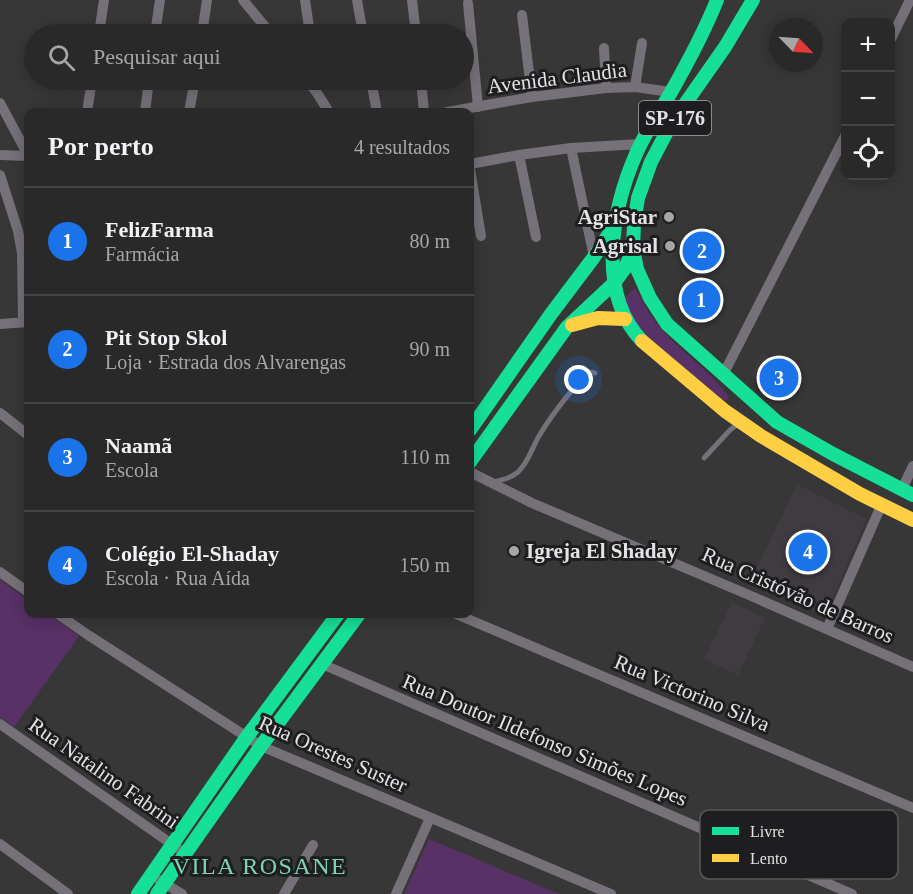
<!DOCTYPE html>
<html lang="pt">
<meta charset="utf-8">
<style>
:root{--surface:#292929;--page:#353535;--text:#f1f3f6;--muted:#a5a6a8;--line:#454546;--accent:#1a73e8}
body{margin:0;font-family:Georgia,serif;background:var(--page);color:var(--text)}
.controls{position:absolute;right:18px;top:18px;display:grid;overflow:hidden;border-radius:12px;box-shadow:0 3px 15px #0003}
.controls button{width:54px;height:54px;display:grid;place-items:center;padding:0;border:0;border-bottom:2px solid var(--line);background:var(--surface);color:var(--text);font:30px sans-serif}
.compass{position:absolute;left:769px;top:18px;width:54px;height:54px;border-radius:50%;background:var(--surface);box-shadow:0 3px 15px #0003;rotate:115deg}
.you{position:absolute;left:579px;top:380px;width:21px;height:21px;margin:-15px;border:4px solid #fff;border-radius:50%;background:#1a73e8;box-shadow:0 0 0 9px #1a73e833}
.badge{display:grid;place-items:center;width:39px;height:39px;border-radius:50%;background:var(--accent);color:#fff;font-size:20px;font-weight:700}
.pin{position:absolute;translate:-50% -50%;border:3px solid #fff;box-shadow:0 2px 6px #0006}
.list{margin:0;padding:0;list-style:none}
h2{display:flex;justify-content:space-between;align-items:center;height:78px;margin:0;padding:0 24px;font-size:26px}
h2 small{font-size:20px;font-weight:400;color:var(--muted)}
.list li{display:grid;grid-template-columns:39px 1fr auto;gap:18px;align-items:center;box-sizing:border-box;height:108px;padding:0 24px;border-top:2px solid var(--line)}
.list b{display:block;font-size:22px;white-space:nowrap}
.list p{margin:0;font-size:20px;white-space:nowrap;color:var(--muted)}
.list em{font-size:20px;font-style:normal;color:var(--muted)}
.icon{flex:none;width:33px;height:33px;fill:none;stroke:currentColor;stroke-width:2;stroke-linecap:round;stroke-linejoin:round}
.map{position:relative;flex:none;width:913px;height:894px;overflow:hidden}
.search{position:absolute;background:var(--surface);box-shadow:0 3px 15px #0003;left:24px;top:24px;width:450px;height:66px;display:flex;align-items:center;gap:15px;box-sizing:border-box;padding:0 21px;border-radius:33px;color:var(--muted);font-size:22px}
.panel{position:absolute;background:var(--surface);box-shadow:0 3px 15px #0003;left:24px;top:108px;width:450px;height:510px;border-radius:12px}
.map>svg:first-child{display:block}
.built{fill:#403b41}
.green{fill:#583167}
.lines{fill:none;stroke-linecap:round;stroke-linejoin:round}
.lane{stroke:#767078;stroke-width:5}
.street{stroke:#767078;stroke-width:10}
.fast{stroke:#16e098;stroke-width:14}
.slow{stroke:#ffcf43;stroke-width:14}
.poi-dot{fill:#a7a6a7;stroke:#1e1d1f;stroke-width:2}
.labels{text-anchor:middle;dominant-baseline:central;stroke-width:6;stroke-linejoin:round;paint-order:stroke}
.shield{fill:#1e1d1f;stroke:#a8a7a9;stroke-width:1.5}
.shield-label{font-size:20px;font-weight:bold;fill:#e3e2e4}
.street-label{font-size:21px;fill:#e3e2e4;stroke:#1e1d1f}
.poi-label{font-size:21px;font-weight:bold;fill:#e3e2e4;stroke:#1e1d1f;text-anchor:end}
.quarter-label{font-size:24px;letter-spacing:1.5px;fill:#7cd4b0;stroke:#1e1d1f}
.key{fill:#1e1d1f;stroke:#59585a;stroke-width:1.5}
.key-label{font-size:16px;fill:#e3e2e4}
</style>
<div class="map">
<svg width="913" height="894" viewBox="0 0 913 894">
<rect width="100%" height="100%" fill="#373737"/>
<g class="built">
<polygon points="761,354 781,361 781,366 802,375 802,379 791,402 784,398 786,390 751,376"/>
<polygon points="797,484 866,519 825,616 749,584"/>
<polygon points="732,602 765,618 738,675 704,659"/>
</g>
<g class="green">
<path d="M635,288C644,304 651,318 663,331C684,354 711,372 729,397L726,401L721,398L638,329L623,299Z"/>
<polygon points="0,580 28,600 28,614 48,614 79,636 14,727 0,717"/>
<polygon points="429,839 559,894 404,894"/>
</g>
<g class="lines">
<g class="lane">
<polyline points="704,458 730,430 739,423"/>
<path d="M493,482C502,480 511,478 518,472C528,463 532,448 539,436C552,414 570,392 587,373L592,372L595,373"/>
</g>
<g class="street">
<polyline points="243,0 271,34"/>
<polyline points="305,0 310,34"/>
<polyline points="357,0 363,34"/>
<polyline points="412,0 416,34"/>
<polyline points="468,3 478,107"/>
<polyline points="522,15 532,97"/>
<polyline points="99,34 104,0"/>
<polyline points="155,34 160,0"/>
<polyline points="202,34 207,0"/>
<polyline points="890,41 910,0"/>
<polyline points="604,48 606,88"/>
<polyline points="307,80 317,93 329,112"/>
<polyline points="371,80 377,112"/>
<polyline points="421,80 424,112"/>
<polyline points="635,87 642,43"/>
<polyline points="0,103 28,155"/>
<polyline points="87,112 92,80"/>
<polyline points="145,112 149,80"/>
<polyline points="189,112 195,80"/>
<polyline points="447,112 532,97 606,88 635,87 671,92"/>
<polyline points="571,148 594,257"/>
<polyline points="0,155 28,156"/>
<polyline points="519,155 536,237"/>
<polyline points="470,164 519,155 571,148 641,144"/>
<polyline points="470,169 481,236"/>
<polyline points="0,175 18,231 22,253 23,322"/>
<polyline points="0,324 28,322"/>
<polyline points="723,375 846,134"/>
<polyline points="0,413 28,435"/>
<polyline points="470,472 532,503 749,595 913,667"/>
<polyline points="902,489 913,466"/>
<polyline points="0,572 28,592"/>
<polyline points="58,614 88,635 261,746 611,894"/>
<polyline points="456,614 913,808"/>
<polyline points="827,629 881,506"/>
<polyline points="322,664 852,894"/>
<polyline points="0,724 186,854"/>
<polyline points="0,844 68,894"/>
<polyline points="159,880 182,894"/>
<polyline points="284,894 313,845"/>
<polyline points="396,894 430,818"/>
</g>
<g class="fast">
<polyline points="753,0 725,47 671,124 651,162 638,198 634,224 633,249 637,269 650,298 667,324 777,422 833,454 913,495"/>
<path d="M642,341C596,293 612,209 636,154C645,133 658,114 670,94C687,64 704,33 717,0"/>
<polyline points="470,430 551,314 594,257 612,229"/>
<polyline points="470,462 567,327 614,283 625,268 633,250"/>
<polyline points="138,894 246,738 338,614"/>
<polyline points="157,894 261,746 359,614"/>
</g>
<g class="slow">
<polyline points="572,325 598,318 625,319"/>
<polyline points="642,341 725,411 761,436 860,494 913,520"/>
</g>
</g>
<g class="poi-dot">
<circle cx="669" cy="217" r="6"/>
<circle cx="670" cy="246" r="6"/>
<circle cx="514" cy="551" r="6"/>
</g>
<g class="labels">
<rect class="shield" x="639" y="101" width="72" height="34" rx="4.5"/>
<g class="shield-label">
<text x="675" y="118">SP-176</text>
</g>
<g class="street-label">
<text transform="translate(557 78) rotate(-7)">Avenida Claudia</text>
<text transform="translate(798 595) rotate(24)">Rua Cristóvão de Barros</text>
<text transform="translate(692 693) rotate(23)">Rua Victorino Silva</text>
<text transform="translate(545 740) rotate(23)">Rua Doutor Ildefonso Simões Lopes</text>
<text transform="translate(333 754) rotate(24)">Rua Orestes Suster</text>
<text transform="translate(104 773) rotate(35)">Rua Natalino Fabrini</text>
</g>
<g class="poi-label">
<text x="657" y="217">AgriStar</text>
<text x="658" y="246">Agrisal</text>
<text x="526" y="551" text-anchor="start">Igreja El Shaday</text>
</g>
<g class="quarter-label">
<text x="260" y="866">VILA ROSANE</text>
</g>
</g>
<rect x="700" y="810" width="198" height="69" rx="9" class="key"/>
<rect x="712" y="827" width="27" height="8" fill="#16e098"/>
<rect x="712" y="854" width="27" height="8" fill="#ffcf43"/>
<g class="key-label">
<text x="750" y="837">Livre</text>
<text x="750" y="864">Lento</text>
</g>
</svg>
<div class="controls">
<button>+</button>
<button>−</button>
<button><svg class="icon" aria-label="locate" viewBox="0 0 24 24"><circle cx="12" cy="12" r="6"/><path d="M12 2v4M12 18v4M2 12h4M18 12h4"/></svg></button>
</div>
<svg class="compass" viewBox="-18 -18 36 36"><path d="M0-13l5 13h-10z" fill="#e53935"/><path d="M0 13l5-13h-10z" fill="#a5a6a8"/></svg>
<div class="you"></div>
<div class="pin badge" style="left:701px;top:300px">1</div>
<div class="pin badge" style="left:702px;top:251px">2</div>
<div class="pin badge" style="left:779px;top:378px">3</div>
<div class="pin badge" style="left:808px;top:552px">4</div>
<div class="search"><svg class="icon" aria-label="search" viewBox="0 0 24 24"><circle cx="10" cy="10" r="6"/><path d="M15 15l6 6"/></svg>Pesquisar aqui</div>
<section class="panel">
<h2>Por perto<small>4 resultados</small></h2>
<ul class="list">
<li><span class="badge">1</span><div><b>FelizFarma</b><p>Farmácia</p></div><em>80 m</em></li>
<li><span class="badge">2</span><div><b>Pit Stop Skol</b><p>Loja · Estrada dos Alvarengas</p></div><em>90 m</em></li>
<li><span class="badge">3</span><div><b>Naamã</b><p>Escola</p></div><em>110 m</em></li>
<li><span class="badge">4</span><div><b>Colégio El-Shaday</b><p>Escola · Rua Aída</p></div><em>150 m</em></li>
</ul>
</section>
</div>
